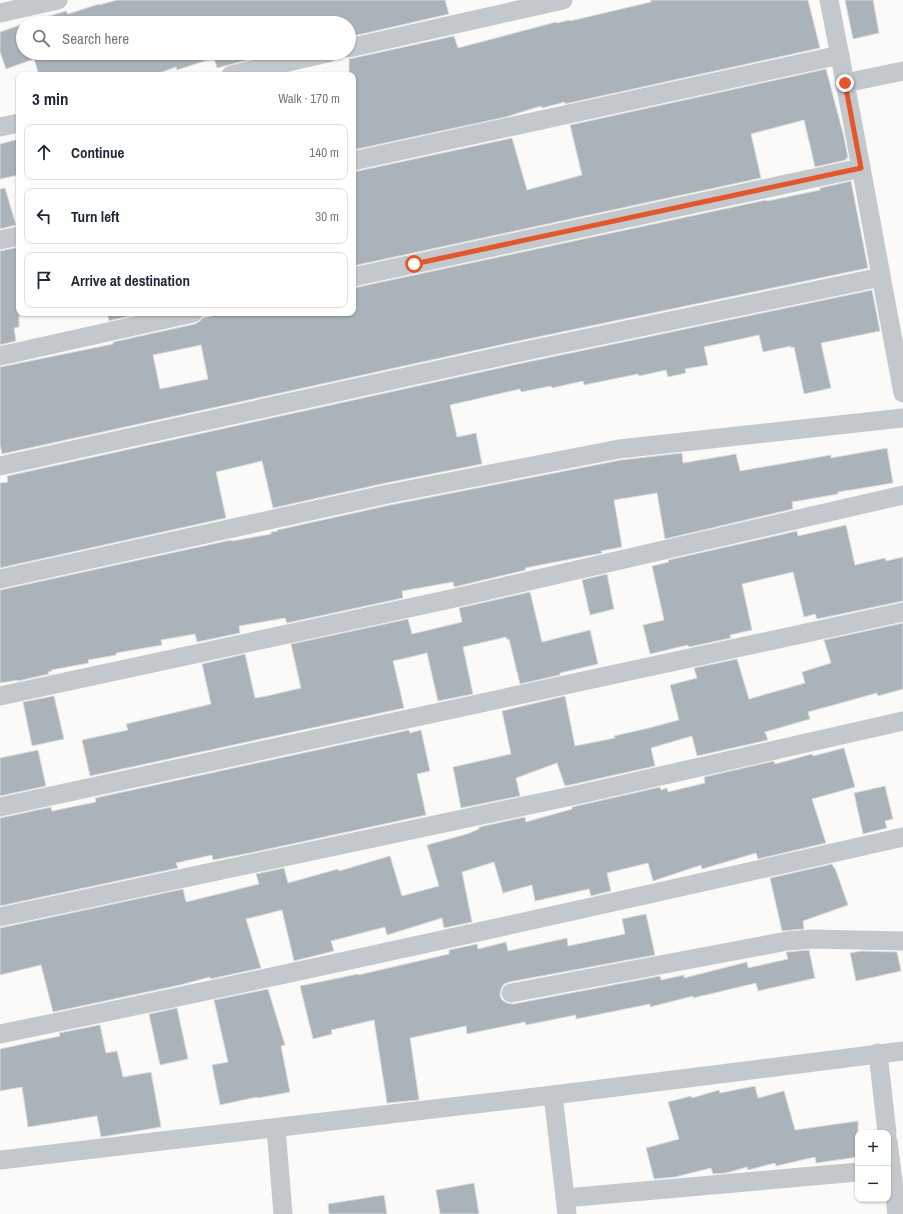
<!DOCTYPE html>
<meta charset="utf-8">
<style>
:root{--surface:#fff;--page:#f2f2f3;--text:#1f2937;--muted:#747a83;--line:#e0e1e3}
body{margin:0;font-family:"Archivo Narrow",sans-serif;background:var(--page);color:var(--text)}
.controls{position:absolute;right:12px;bottom:12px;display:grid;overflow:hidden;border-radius:8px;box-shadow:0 1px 3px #0004}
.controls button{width:36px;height:36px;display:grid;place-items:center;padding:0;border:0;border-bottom:1px solid var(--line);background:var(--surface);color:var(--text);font:20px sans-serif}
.stop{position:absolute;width:12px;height:12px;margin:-9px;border:3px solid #e4572e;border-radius:50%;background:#fff}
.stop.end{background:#e4572e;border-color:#fff;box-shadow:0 1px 4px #0008}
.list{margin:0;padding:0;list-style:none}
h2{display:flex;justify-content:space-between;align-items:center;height:52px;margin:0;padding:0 16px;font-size:17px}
h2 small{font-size:13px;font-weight:400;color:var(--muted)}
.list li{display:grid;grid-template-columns:26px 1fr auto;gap:12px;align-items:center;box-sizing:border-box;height:56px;margin:0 8px 8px;padding:0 8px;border:1px solid var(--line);border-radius:8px}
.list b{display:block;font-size:15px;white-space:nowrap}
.list em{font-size:13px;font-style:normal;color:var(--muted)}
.icon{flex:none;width:22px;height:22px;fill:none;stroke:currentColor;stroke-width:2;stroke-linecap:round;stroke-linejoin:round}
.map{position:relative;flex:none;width:903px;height:1214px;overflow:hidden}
.search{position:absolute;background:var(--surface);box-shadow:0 1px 3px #0004;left:16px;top:16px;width:340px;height:44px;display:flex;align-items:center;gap:10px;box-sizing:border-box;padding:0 14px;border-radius:22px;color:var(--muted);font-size:15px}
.panel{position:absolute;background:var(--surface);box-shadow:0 1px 3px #0004;left:16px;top:72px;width:340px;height:244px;border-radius:8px}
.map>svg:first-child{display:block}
.building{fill:#aab3b9;stroke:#dcdcda;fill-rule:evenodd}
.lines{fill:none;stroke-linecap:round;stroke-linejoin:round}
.minor{stroke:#c3c8cc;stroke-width:19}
.route{stroke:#e4572e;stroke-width:5}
</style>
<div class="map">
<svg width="903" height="1214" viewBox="0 0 903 1214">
<rect width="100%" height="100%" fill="#fafaf8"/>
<g class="building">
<polygon points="117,0 445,0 449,14 349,37 349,23 26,23 66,11 68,14 99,4 99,5"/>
<polygon points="651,0 808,0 820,48 565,104 565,102 542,108 541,106 506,117 353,150 353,75 349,75 349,59 454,36 458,48 556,22 557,23 570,20 570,21 651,2"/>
<polygon points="845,0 873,0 879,33 853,39"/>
<polygon points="23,24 23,53 271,54 217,68 214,58 177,70 176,67 154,75 39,75 34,59 6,69 0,52 0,32"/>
<polygon points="826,69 844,137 848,158 846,158 846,160 815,167 804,120 751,134 761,178 353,266 353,172 512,138 527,190 582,175 570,125"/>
<polygon points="19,139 19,175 0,179 0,144"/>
<path d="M851,181L868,268L509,343L2,454L0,445V367L113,344V342L195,324L200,321L202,318L227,313H353V288L766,200L767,201L820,190V188ZM201,345L208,379L160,389L153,355Z"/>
<polygon points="5,188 16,225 0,229 0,189"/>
<polygon points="19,247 19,327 14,328 16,341 0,345 0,251"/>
<polygon points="872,290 880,331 821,343 831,388 804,394 794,347 791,348 791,346 763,352 759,335 704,347 708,365 685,369 686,373 668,377 666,370 639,376 638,374 584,385 583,381 552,388 551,386 521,392 520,389 450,405 457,437 476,433 482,464 386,483 273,508 262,461 216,472 226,518 0,568 0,483 8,482 7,476 513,365"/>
<polygon points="107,313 142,313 109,321"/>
<polygon points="887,448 893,483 838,492 838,494 792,502 793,509 665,539 657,493 614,500 622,547 601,551 602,553 525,568 526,570 454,587 453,582 402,591 403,598 287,623 285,618 239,626 240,633 197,642 195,634 161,640 162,645 116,653 116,655 88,660 89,663 51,670 52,671 48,672 49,674 18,681 18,680 0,683 0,590 231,540 232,541 271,534 271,532 278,531 277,530 390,505 621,460 682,453 683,463 736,454 740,471 831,455 831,458"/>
<polygon points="846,525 855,565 885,558 886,561 903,557 903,601 817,619 815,614 804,617 793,572 742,584 752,630 730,635 731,638 689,647 688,645 650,654 643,625 664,620 652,566 669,562 668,560 797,531 798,536"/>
<polygon points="607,574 614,609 590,615 582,580"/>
<polygon points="530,592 542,642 590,630 598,664 560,673 560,675 520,684 509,639 507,640 506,637 463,647 473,694 438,701 427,653 393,661 404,708 90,776 82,740 128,730 126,724 211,704 202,664 245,654 255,698 267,696 301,688 291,644 408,619 412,634 462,622 459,608"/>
<polygon points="903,623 903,689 878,696 877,693 808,712 810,719 765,732 768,740 697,756 692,736 651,748 655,766 579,783 565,786 557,763 516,778 520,796 461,808 453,767 511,754 502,711 565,696 575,746 615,738 614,736 649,728 679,720 670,685 697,678 694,668 737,659 749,699 805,683 802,672 831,663 824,640"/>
<polygon points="54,696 64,739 32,746 23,702"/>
<polygon points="409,730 410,733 421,730 430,771 417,774 426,815 250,853 213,860 212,855 176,863 178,868 0,906 0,818 51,807 52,811 96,802 95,798"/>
<polygon points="844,748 855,787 812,799 826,843 758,859 756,853 702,869 701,865 653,881 648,863 607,873 611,891 591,896 589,889 535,901 532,885 503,893 494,862 462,872 472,922 444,928 442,918 387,935 385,927 331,941 334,951 294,961 282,910 246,919 261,968 210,979 210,977 180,985 53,1012 41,965 0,975 0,928 183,889 186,902 259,884 256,874 284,868 288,883 338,869 339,871 390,856 402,896 439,886 427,845 467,834 479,829 479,827 525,817 526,822 572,809 572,807 660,787 661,790 667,788 668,792 705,783 704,777 774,761 775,764 812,754 813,756"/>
<polygon points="38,750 46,786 0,796 0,758"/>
<polygon points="885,786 893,819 885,821 887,828 863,834 854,793"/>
<polygon points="832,864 834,868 835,868 848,905 803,921 804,929 782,931 770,878"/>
<polygon points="646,914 655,955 509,982 504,984 501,989 500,995 502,1000 507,1003 513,1004 660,976 661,980 684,975 684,978 747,962 748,968 788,959 786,952 809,950 815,978 758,991 756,983 693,998 693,996 650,1007 650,1004 576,1019 576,1015 526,1025 525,1022 467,1034 466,1026 410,1038 419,1100 387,1103 374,1020 331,1030 332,1034 313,1039 300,986 358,974 358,975 449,954 449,950 477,944 478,949 506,942 508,951 567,938 568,946 625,934 622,919"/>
<polygon points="862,951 897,952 901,971 856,981 850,953"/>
<polygon points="268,989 285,1045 281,1046 290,1092 258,1098 257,1097 220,1105 212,1065 228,1062 214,1000"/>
<polygon points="177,1008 188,1059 160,1065 149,1014"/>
<polygon points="100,1025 106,1053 117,1051 123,1077 151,1072 161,1127 101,1137 97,1116 28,1127 22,1087 0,1091 0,1049 60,1036 59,1033"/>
<polygon points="755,1086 758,1098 784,1091 795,1130 858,1121 858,1157 816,1163 815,1157 776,1166 775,1163 748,1170 747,1167 726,1173 713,1174 711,1168 675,1177 654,1179 646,1148 679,1139 668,1102 691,1096 692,1098 719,1090 720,1093"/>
<polygon points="474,1183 479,1214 440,1214 436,1190"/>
<polygon points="384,1195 387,1214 329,1214 328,1204"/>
</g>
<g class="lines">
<g class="minor">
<path d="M829,0C855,131 878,262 903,393"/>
<polyline points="0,13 58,0"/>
<polyline points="349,48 563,0"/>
<polyline points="231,75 328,53"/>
<polyline points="845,83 903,71"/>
<polyline points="0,127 19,123"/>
<polyline points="353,161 840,55"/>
<polyline points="0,240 19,236"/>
<polyline points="353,277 861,168"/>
<polyline points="0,356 193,313"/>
<polyline points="0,466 511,354 881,277"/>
<polyline points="0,579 388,494 619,449 903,418"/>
<polyline points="0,696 455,598 903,495"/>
<polyline points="0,807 903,612"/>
<polyline points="0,917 581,794 903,721"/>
<polyline points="511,993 787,941 812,939 903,941"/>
<path d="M0,1034C302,972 603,905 903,837"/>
<polyline points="878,1053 887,1133"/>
<polyline points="553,1095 567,1214"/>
<polyline points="276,1128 283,1214"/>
<polyline points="888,1141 897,1214"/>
<polyline points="0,1160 553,1095 903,1051"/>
<polyline points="565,1198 858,1172"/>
</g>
</g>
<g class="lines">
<polyline class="route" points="414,264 861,168 845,83"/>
</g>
</svg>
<div class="controls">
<button>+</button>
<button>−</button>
</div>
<div class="stop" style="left:414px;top:264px"></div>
<div class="stop end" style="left:845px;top:83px"></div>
<div class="search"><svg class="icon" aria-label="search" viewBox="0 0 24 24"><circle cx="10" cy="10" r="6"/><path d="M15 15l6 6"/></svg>Search here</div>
<section class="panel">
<h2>3 min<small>Walk · 170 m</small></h2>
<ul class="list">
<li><svg class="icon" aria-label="ahead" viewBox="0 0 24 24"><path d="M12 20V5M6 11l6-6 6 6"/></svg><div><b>Continue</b></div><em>140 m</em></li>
<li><svg class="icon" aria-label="left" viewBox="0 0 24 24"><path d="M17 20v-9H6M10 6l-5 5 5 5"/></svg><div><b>Turn left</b></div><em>30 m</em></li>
<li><svg class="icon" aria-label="arrive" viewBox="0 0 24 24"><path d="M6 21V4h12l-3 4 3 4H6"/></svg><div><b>Arrive at destination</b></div></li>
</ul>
</section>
</div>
